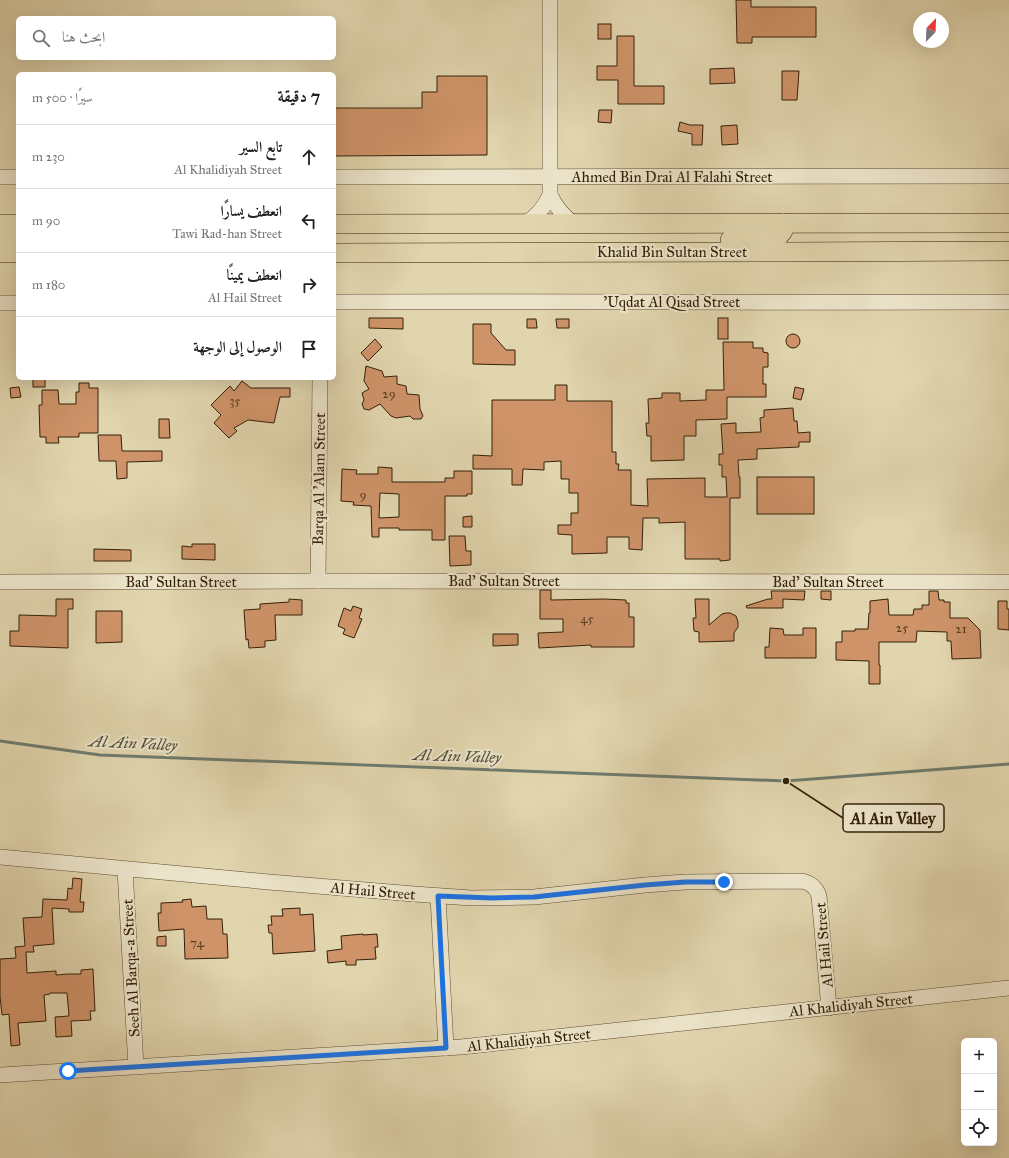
<!DOCTYPE html>
<html lang="ar">
<meta charset="utf-8">
<style>
:root{--surface:#fff;--page:#f2f2f2;--text:#202124;--muted:#757577;--line:#e0e0e0}
body{margin:0;font-family:"IM FELL Great Primer",Amiri,serif;background:var(--page);color:var(--text);direction:rtl}
.controls{position:absolute;right:12px;bottom:12px;display:grid;overflow:hidden;border-radius:6px;box-shadow:0 4px 16px #0002}
.controls button{width:36px;height:36px;display:grid;place-items:center;padding:0;border:0;border-bottom:1px solid var(--line);background:var(--surface);color:var(--text);font:20px sans-serif}
.compass{position:absolute;left:913px;top:12px;width:36px;height:36px;border-radius:50%;background:var(--surface);box-shadow:0 4px 16px #0002;rotate:23deg}
.stop{position:absolute;width:12px;height:12px;margin:-9px;border:3px solid #1a73e8;border-radius:50%;background:#fff}
.stop.end{background:#1a73e8;border-color:#fff;box-shadow:0 1px 4px #0008}
.list{margin:0;padding:0;list-style:none}
h2{display:flex;justify-content:space-between;align-items:center;height:52px;margin:0;padding:0 16px;font-size:17px}
h2 small{font-size:13px;font-weight:400;color:var(--muted)}
.list li{display:grid;grid-template-columns:26px 1fr auto;gap:12px;align-items:center;box-sizing:border-box;height:64px;padding:0 16px;border-top:1px solid var(--line)}
.list b{display:block;font-size:15px;white-space:nowrap}
.list p{margin:0;font-size:13px;white-space:nowrap;color:var(--muted)}
.list em{font-size:13px;font-style:normal;color:var(--muted)}
.icon{flex:none;width:22px;height:22px;fill:none;stroke:currentColor;stroke-width:2;stroke-linecap:round;stroke-linejoin:round}
.map{position:relative;flex:none;width:1009px;height:1158px;overflow:hidden;direction:ltr}
.search{position:absolute;background:var(--surface);box-shadow:0 4px 16px #0002;left:16px;top:16px;width:320px;height:44px;display:flex;align-items:center;gap:10px;box-sizing:border-box;padding:0 14px;border-radius:6px;color:var(--muted);font-size:15px}
.panel{position:absolute;background:var(--surface);box-shadow:0 4px 16px #0002;left:16px;top:72px;width:320px;height:308px;border-radius:6px;direction:rtl}
.map>svg:first-child{display:block}
.lines{fill:none;stroke-linecap:round;stroke-linejoin:round}
.stream{stroke:#6e7b6d;stroke-width:3}
.building{fill:#cf9369;stroke:#332008;fill-rule:evenodd}
.minor-casing{stroke:#5e4d32;stroke-width:16}
.major-casing{stroke:#332008;stroke-width:20}
.minor{stroke:#ece4ca;stroke-width:15}
.major{stroke:#e1d5ae;stroke-width:19}
.route{stroke:#1a73e8;stroke-width:5}
.labels{text-anchor:middle;dominant-baseline:central;stroke-width:4;stroke-linejoin:round;paint-order:stroke}
.number-label{font-size:13px;fill:#5a3d20}
.street-label{font-size:15px;fill:#332008;stroke:#ece4ca}
.water-label{font-size:16px;font-style:italic;fill:#504e3a;stroke:#ece4ca}
.leader{fill:none;stroke:#332008;stroke-width:1.5}
.callout-dot{fill:#332008;stroke:#ece4ca;stroke-width:1.5}
.callout{fill:#ece4ca;stroke:#332008;stroke-width:1.5}
.callout-label{font-size:16px;text-anchor:middle;font-weight:bold;fill:#332008}
</style>
<div class="map">
<svg width="1009" height="1158" viewBox="0 0 1009 1158">
<rect width="100%" height="100%" fill="#e1d5ae"/>
<filter id="stains"><feTurbulence type="fractalNoise" baseFrequency=".005" numOctaves="4"/><feColorMatrix values="0 0 0 0 .2 0 0 0 0 .09 0 0 0 0 .02 0 0 0 .5 -.17"/></filter>
<radialGradient id="worn" r=".72"><stop offset=".6" stop-color="#630" stop-opacity="0"/><stop offset="1" stop-color="#630" stop-opacity=".3"/></radialGradient>
<g class="lines">
<polyline class="stream" points="0,741 100,755 786,781 1009,764"/>
</g>
<g class="building">
<polygon points="736,0 751,0 751,7 816,7 816,37 752,37 752,43 737,43"/>
<rect x="598" y="24" width="13" height="15"/>
<polygon points="617,36 634,36 634,86 664,86 664,104 618,104 618,80 597,80 597,66 617,66"/>
<polygon points="734,68 735,83 710,84 710,69"/>
<polygon points="782,71 799,71 797,100 782,100"/>
<polygon points="437,76 487,76 487,155 334,156 334,108 422,108 422,92 437,92"/>
<polygon points="599,110 612,110 611,123 598,122"/>
<polygon points="680,122 690,125 703,125 702,145 692,145 692,134 678,131"/>
<polygon points="737,125 738,144 722,145 721,126"/>
<polygon points="369,318 403,318 403,329 369,328"/>
<rect x="718" y="318" width="10" height="21"/>
<polygon points="527,319 536,319 537,328 527,328"/>
<polygon points="556,319 569,319 569,328 557,328"/>
<polygon points="473,324 491,324 491,333 506,350 515,350 515,365 473,364"/>
<circle cx="793" cy="341" r="7"/>
<polygon points="375,339 382,347 368,361 361,353"/>
<polygon points="723,342 753,342 753,348 763,348 763,352 768,353 768,367 763,367 763,384 766,384 766,397 727,397 727,419 696,420 696,436 684,436 684,460 651,461 651,436 647,436 646,423 649,423 648,399 662,398 662,393 680,393 680,401 706,400 706,390 724,390"/>
<polygon points="366,366 382,371 384,377 397,376 397,384 406,386 407,394 419,395 420,409 423,416 421,419 413,419 410,416 396,418 391,416 380,404 369,410 364,409 362,404 364,400 362,393 369,389 364,381"/>
<rect x="33" y="378" width="12" height="9"/>
<polygon points="242,381 251,388 290,388 290,397 280,397 274,423 248,420 234,428 237,431 229,438 214,423 221,415 211,405 230,386 234,391"/>
<polygon points="79,383 89,383 89,388 98,388 98,433 79,433 79,437 58,437 59,443 46,443 46,437 40,437 39,405 42,405 42,390 58,390 59,404 76,404 76,392 79,392"/>
<polygon points="555,385 567,385 567,401 612,401 612,452 616,452 616,464 619,464 618,470 631,470 631,505 648,506 647,479 705,478 705,497 727,497 726,477 722,477 722,465 719,465 719,454 723,454 721,424 736,423 736,433 761,432 760,418 764,417 764,410 793,408 794,421 797,421 798,433 810,432 810,442 799,442 799,447 757,449 757,459 738,460 739,477 740,477 740,498 730,498 730,560 720,561 720,559 685,559 685,522 659,523 659,518 643,518 642,550 629,549 629,537 607,537 607,553 572,554 572,535 558,534 558,525 571,525 571,513 578,513 578,493 569,493 569,479 561,479 561,461 544,462 544,470 523,469 522,485 512,485 512,469 473,469 473,455 492,456 492,400 555,400"/>
<polygon points="19,387 21,397 11,398 10,388"/>
<polygon points="795,387 804,389 801,400 793,398"/>
<polygon points="159,419 169,419 170,438 159,438"/>
<polygon points="98,435 121,435 122,451 162,451 162,461 127,462 127,478 117,479 116,461 99,461"/>
<path d="M378,467L392,468V482H445V478H454V471H472V494H467V496H445V540H432V530H399V528H379V537H372L371,506L353,505L354,502L341,501L342,469L357,470L356,474H378ZM380,493L399,494V517L379,518Z"/>
<rect x="757" y="477" width="57" height="37"/>
<polygon points="472,516 472,527 463,527 463,517"/>
<polygon points="449,536 465,536 466,551 471,551 471,565 450,566"/>
<polygon points="192,544 215,544 215,560 182,559 182,546 192,547"/>
<polygon points="94,549 131,550 131,561 94,561"/>
<polygon points="540,590 551,590 551,600 604,599 626,600 626,603 629,603 629,617 634,617 634,647 591,647 591,645 539,648 538,633 563,632 563,619 540,619"/>
<polygon points="771,591 805,591 804,600 783,599 783,608 747,608 746,606 768,599 772,599"/>
<polygon points="821,591 831,591 831,600 821,599"/>
<polygon points="929,591 938,591 939,600 944,600 944,602 950,602 950,618 968,618 980,630 981,658 952,659 951,641 947,641 947,632 917,631 916,642 879,642 879,665 880,665 880,684 869,684 869,661 836,660 836,642 842,642 842,631 855,631 855,629 868,629 869,613 870,613 870,601 888,599 889,615 913,615 914,609 922,609 922,605 929,605"/>
<polygon points="56,599 73,599 73,609 68,609 68,648 10,646 10,631 19,631 19,615 56,616"/>
<polygon points="289,599 302,600 302,615 275,615 276,640 265,641 265,647 249,648 248,639 246,640 244,610 260,609 260,604 289,602"/>
<polygon points="695,599 709,599 709,625 722,614 726,613 730,613 736,616 738,622 738,627 734,633 734,641 699,642 699,632 694,631 693,618 696,618"/>
<polygon points="998,601 1007,601 1007,609 1009,609 1009,630 998,629"/>
<polygon points="353,606 362,609 359,618 362,619 354,638 343,634 345,629 338,626 344,608 351,611"/>
<polygon points="96,611 122,611 122,642 96,643"/>
<polygon points="770,628 783,629 784,635 803,635 803,628 816,628 816,658 765,658 765,647 769,647"/>
<polygon points="493,634 518,634 518,645 493,646"/>
<polygon points="73,878 82,879 80,902 84,902 83,912 69,912 69,909 52,908 54,944 33,946 34,952 26,952 27,973 56,971 56,975 68,974 81,974 81,970 93,969 95,1011 90,1011 91,1020 71,1021 72,1036 56,1037 55,1017 69,1016 67,993 50,993 50,994 44,995 46,1021 18,1023 20,1045 11,1046 9,1014 2,1015 0,996 0,959 16,958 15,947 25,946 23,918 42,917 43,899 67,900 68,888 72,889"/>
<polygon points="191,899 192,907 206,906 207,919 222,919 223,934 227,934 228,958 185,959 184,929 159,931 158,913 161,913 161,903 183,902 182,900"/>
<polygon points="300,908 300,915 313,914 315,951 273,954 272,933 269,933 268,925 272,925 271,916 283,916 282,909"/>
<polygon points="363,934 363,935 377,934 378,947 375,947 376,959 356,960 356,965 346,965 346,961 328,963 327,951 342,949 341,936"/>
<polygon points="166,936 166,946 157,946 157,937"/>
</g>
<g class="lines">
<defs>
<g id="minor">
<polyline points="0,177 18,177"/>
<polyline points="334,177 1009,176"/>
<path d="M550,195C556,207 563,216 574,224"/>
<path d="M525,224C536,217 544,208 550,195V0"/>
<path d="M334,302C559,301 784,303 1009,302"/>
<polyline points="0,303 18,303"/>
<polyline points="318,581 320,378"/>
<polyline points="0,582 318,581 1009,582"/>
<path d="M0,857L269,882L414,894L471,898L534,897L645,885L685,882L802,881C811,883 816,887 819,896L829,1008"/>
<polyline points="125,869 136,1067"/>
<polyline points="438,896 446,1048"/>
<polyline points="0,1075 461,1047 1009,988"/>
</g>
<g id="major">
<polyline points="0,224 18,224"/>
<polyline points="334,224 1009,223"/>
<polyline points="0,238 18,238"/>
<polyline points="730,240 774,238 778,237 783,231 783,223"/>
<polyline points="0,253 18,253"/>
<polyline points="334,253 783,252 1009,251"/>
</g>
</defs>
<use href="#minor" class="minor-casing"/>
<use href="#major" class="major-casing"/>
<use href="#minor" class="minor"/>
<use href="#major" class="major"/>
</g>
<g class="lines">
<polyline class="route" points="68,1071 446,1048 438,896 492,898 534,897 645,885 685,882 724,882"/>
</g>
<g class="labels">
<g class="number-label">
<text x="389" y="394">29</text>
<text x="235" y="401">35</text>
<text x="363" y="495">9</text>
<text x="587" y="619">45</text>
<text x="902" y="628">25</text>
<text x="961" y="629">21</text>
<text x="197" y="943">74</text>
</g>
<g class="street-label">
<text x="672" y="177">Ahmed Bin Drai Al Falahi Street</text>
<text x="672" y="252">Khalid Bin Sultan Street</text>
<text x="672" y="302">'Uqdat Al Qisad Street</text>
<text transform="translate(319 479) rotate(-89)">Barqa Al 'Alam Street</text>
<text x="504" y="581">Bad' Sultan Street</text>
<text x="181" y="582">Bad' Sultan Street</text>
<text x="828" y="582">Bad' Sultan Street</text>
<text transform="translate(373 891) rotate(5)">Al Hail Street</text>
<text transform="translate(824 945) rotate(-95)">Al Hail Street</text>
<text transform="translate(131 968) rotate(-93)">Seeh Al Barqa-a Street</text>
<text transform="translate(851 1005) rotate(-6)">Al Khalidiyah Street</text>
<text transform="translate(529 1040) rotate(-6)">Al Khalidiyah Street</text>
</g>
<g class="water-label">
<text transform="translate(133 743) rotate(3)">Al Ain Valley</text>
<text transform="translate(457 756) rotate(2)">Al Ain Valley</text>
</g>
</g>
<path class="leader" d="M786 781L843 818"/>
<circle class="callout-dot" cx="786" cy="781" r="4"/>
<rect class="callout" x="843" y="804" width="101" height="28" rx="4"/>
<g class="callout-label">
<text x="893" y="824">Al Ain Valley</text>
</g>
<rect width="100%" height="100%" filter="url(#stains)"/>
<rect width="100%" height="100%" fill="url(#worn)"/>
</svg>
<div class="controls">
<button>+</button>
<button>−</button>
<button><svg class="icon" aria-label="locate" viewBox="0 0 24 24"><circle cx="12" cy="12" r="6"/><path d="M12 2v4M12 18v4M2 12h4M18 12h4"/></svg></button>
</div>
<svg class="compass" viewBox="-18 -18 36 36"><path d="M0-13l5 13h-10z" fill="#e53935"/><path d="M0 13l5-13h-10z" fill="#757577"/></svg>
<div class="stop" style="left:68px;top:1071px"></div>
<div class="stop end" style="left:724px;top:882px"></div>
<div class="search"><svg class="icon" aria-label="search" viewBox="0 0 24 24"><circle cx="10" cy="10" r="6"/><path d="M15 15l6 6"/></svg>ابحث هنا</div>
<section class="panel">
<h2>7 دقيقة<small>سيرًا · 500 m</small></h2>
<ul class="list">
<li><svg class="icon" aria-label="ahead" viewBox="0 0 24 24"><path d="M12 20V5M6 11l6-6 6 6"/></svg><div><b>تابع السير</b><p>Al Khalidiyah Street</p></div><em>230 m</em></li>
<li><svg class="icon" aria-label="left" viewBox="0 0 24 24"><path d="M17 20v-9H6M10 6l-5 5 5 5"/></svg><div><b>انعطف يسارًا</b><p>Tawi Rad-han Street</p></div><em>90 m</em></li>
<li><svg class="icon" aria-label="right" viewBox="0 0 24 24"><path d="M7 20v-9h11M14 6l5 5-5 5"/></svg><div><b>انعطف يمينًا</b><p>Al Hail Street</p></div><em>180 m</em></li>
<li><svg class="icon" aria-label="arrive" viewBox="0 0 24 24"><path d="M6 21V4h12l-3 4 3 4H6"/></svg><div><b>الوصول إلى الوجهة</b></div></li>
</ul>
</section>
</div>
